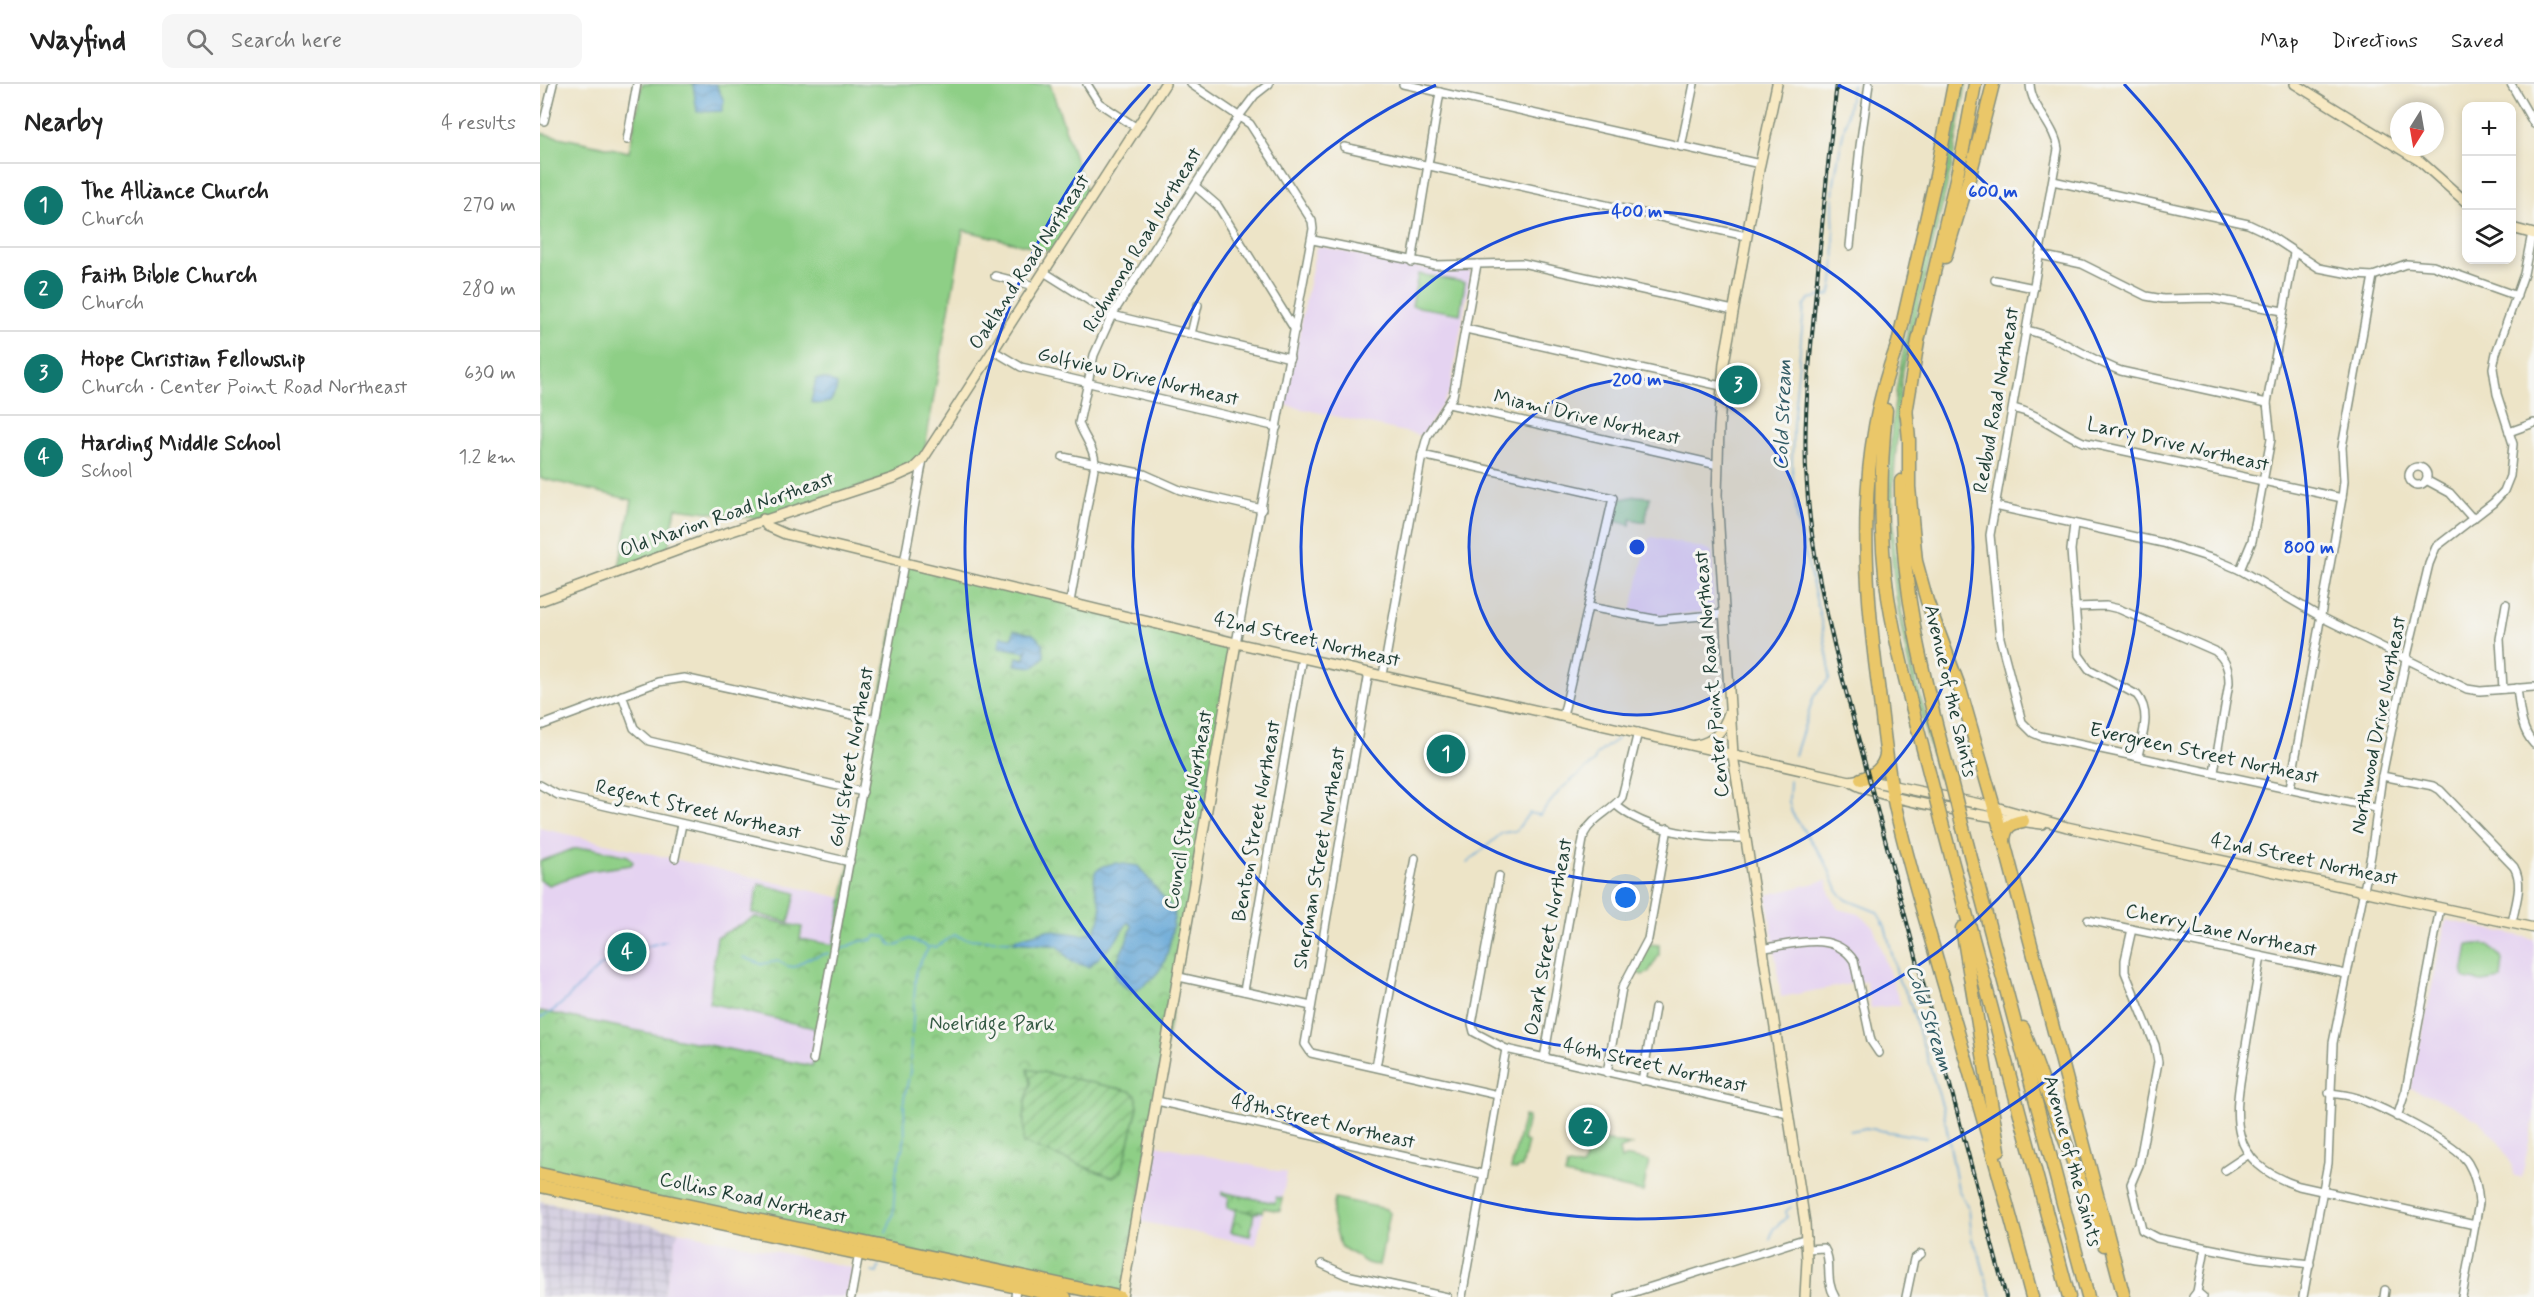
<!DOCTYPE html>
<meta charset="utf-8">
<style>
:root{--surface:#fff;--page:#f6f6f6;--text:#222;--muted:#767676;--line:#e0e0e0;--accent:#0f766e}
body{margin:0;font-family:Mynerve,sans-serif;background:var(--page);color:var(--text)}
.controls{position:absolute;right:18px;top:18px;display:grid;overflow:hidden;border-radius:12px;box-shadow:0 3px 9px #0003}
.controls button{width:54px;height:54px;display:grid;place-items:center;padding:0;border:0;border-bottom:2px solid var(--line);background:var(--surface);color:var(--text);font:30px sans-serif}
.compass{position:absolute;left:1850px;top:18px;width:54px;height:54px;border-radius:50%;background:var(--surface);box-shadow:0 3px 9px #0003;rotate:191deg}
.you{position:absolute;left:1086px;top:814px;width:21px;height:21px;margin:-15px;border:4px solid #fff;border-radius:50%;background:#1a73e8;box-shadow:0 0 0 9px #1a73e833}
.badge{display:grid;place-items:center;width:39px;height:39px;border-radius:50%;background:var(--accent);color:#fff;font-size:20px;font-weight:700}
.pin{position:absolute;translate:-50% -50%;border:3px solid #fff;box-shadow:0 2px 6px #0006}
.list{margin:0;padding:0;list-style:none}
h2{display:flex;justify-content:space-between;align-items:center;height:78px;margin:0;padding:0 24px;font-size:26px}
h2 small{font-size:20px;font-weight:400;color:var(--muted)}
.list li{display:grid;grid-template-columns:39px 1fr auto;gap:18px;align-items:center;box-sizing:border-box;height:84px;padding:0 24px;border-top:2px solid var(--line)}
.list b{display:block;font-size:22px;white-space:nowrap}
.list p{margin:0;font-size:20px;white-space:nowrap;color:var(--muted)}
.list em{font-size:20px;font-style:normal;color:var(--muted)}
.icon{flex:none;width:33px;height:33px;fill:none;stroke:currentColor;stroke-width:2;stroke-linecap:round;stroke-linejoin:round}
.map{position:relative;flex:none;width:1994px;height:1213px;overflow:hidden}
header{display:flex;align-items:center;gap:36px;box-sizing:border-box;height:84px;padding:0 30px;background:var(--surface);border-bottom:2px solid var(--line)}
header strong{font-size:28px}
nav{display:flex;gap:33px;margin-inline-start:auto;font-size:21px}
.search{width:420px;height:54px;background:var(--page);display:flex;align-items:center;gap:15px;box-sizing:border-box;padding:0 21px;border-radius:12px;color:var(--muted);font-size:22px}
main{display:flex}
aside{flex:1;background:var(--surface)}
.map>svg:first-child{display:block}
.built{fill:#e5d3f1}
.industrial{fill:url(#industrial-grid)}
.grass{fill:#8ecf86;stroke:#56865d;stroke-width:1.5}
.park{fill:url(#park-crowns);stroke:#56865d;stroke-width:1.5}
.garden{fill:url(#garden-furrows);stroke:#56865d;stroke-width:1.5}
.water{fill:url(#water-waves);stroke:#407185;stroke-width:1.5}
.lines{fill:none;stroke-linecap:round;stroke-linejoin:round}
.stream{stroke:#62a5d6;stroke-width:1.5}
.street-casing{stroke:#86907e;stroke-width:10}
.secondary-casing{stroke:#86907e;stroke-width:12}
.highway-casing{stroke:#86907e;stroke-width:15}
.street{stroke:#fff;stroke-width:7}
.secondary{stroke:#f7e9c3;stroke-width:9}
.highway{stroke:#eac769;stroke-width:12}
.rail-casing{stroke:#1f3d34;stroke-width:4}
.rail{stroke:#f6f6f2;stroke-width:1.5;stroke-dasharray:4.5;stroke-linecap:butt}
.highway-bridge-casing{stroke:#86907e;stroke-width:15;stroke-linecap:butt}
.highway-bridge{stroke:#eac769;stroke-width:12}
.ring{fill:none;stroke:#1d4ed8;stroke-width:3}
.labels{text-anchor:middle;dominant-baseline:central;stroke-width:6;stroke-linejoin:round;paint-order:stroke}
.street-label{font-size:20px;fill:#1f3d34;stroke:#f6f6f2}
.park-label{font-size:20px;fill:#355a44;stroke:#f6f6f2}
.water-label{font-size:21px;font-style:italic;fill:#335c65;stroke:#f6f6f2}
.centre{fill:#1d4ed8;stroke:#f6f6f2;stroke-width:3}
.ring-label{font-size:18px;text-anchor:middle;font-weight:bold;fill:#1d4ed8;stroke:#f6f6f2;stroke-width:6;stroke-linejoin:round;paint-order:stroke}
</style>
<header>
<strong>Wayfind</strong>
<div class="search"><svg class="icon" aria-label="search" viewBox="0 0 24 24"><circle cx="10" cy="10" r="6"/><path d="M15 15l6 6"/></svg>Search here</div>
<nav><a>Map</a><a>Directions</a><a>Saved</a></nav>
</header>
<main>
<aside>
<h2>Nearby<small>4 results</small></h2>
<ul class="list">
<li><span class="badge">1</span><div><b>The Alliance Church</b><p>Church</p></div><em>270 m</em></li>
<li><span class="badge">2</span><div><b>Faith Bible Church</b><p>Church</p></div><em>280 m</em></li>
<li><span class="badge">3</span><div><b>Hope Christian Fellowship</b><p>Church · Center Point Road Northeast</p></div><em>630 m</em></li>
<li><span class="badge">4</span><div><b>Harding Middle School</b><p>School</p></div><em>1.2 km</em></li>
</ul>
</aside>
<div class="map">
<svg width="1994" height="1213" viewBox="0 0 1994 1213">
<defs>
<pattern id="industrial-grid" width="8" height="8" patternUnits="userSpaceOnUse" patternTransform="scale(1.5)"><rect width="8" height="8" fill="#c7c0d9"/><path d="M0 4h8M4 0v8" fill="none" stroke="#a19db1"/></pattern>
<pattern id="park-crowns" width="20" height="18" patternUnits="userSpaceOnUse" patternTransform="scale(1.5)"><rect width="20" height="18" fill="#8ecf86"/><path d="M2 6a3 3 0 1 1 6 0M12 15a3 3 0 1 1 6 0" fill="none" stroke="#73a96e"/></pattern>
<pattern id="garden-furrows" width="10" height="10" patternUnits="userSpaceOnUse" patternTransform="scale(1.5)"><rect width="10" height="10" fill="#8ecf86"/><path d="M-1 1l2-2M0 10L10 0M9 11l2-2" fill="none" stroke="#73a96e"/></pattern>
<pattern id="water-waves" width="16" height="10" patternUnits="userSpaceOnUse" patternTransform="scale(1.5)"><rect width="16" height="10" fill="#62a5d6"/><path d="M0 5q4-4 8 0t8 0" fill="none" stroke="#5088ae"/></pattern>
</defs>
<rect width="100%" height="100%" fill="#f6f6f2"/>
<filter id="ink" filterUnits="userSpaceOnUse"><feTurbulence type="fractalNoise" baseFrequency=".0167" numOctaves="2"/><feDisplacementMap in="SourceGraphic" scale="12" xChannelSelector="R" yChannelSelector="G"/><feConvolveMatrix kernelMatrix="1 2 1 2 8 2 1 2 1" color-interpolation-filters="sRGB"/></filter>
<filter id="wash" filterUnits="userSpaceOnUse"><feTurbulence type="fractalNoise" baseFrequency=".008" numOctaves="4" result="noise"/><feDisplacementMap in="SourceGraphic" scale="24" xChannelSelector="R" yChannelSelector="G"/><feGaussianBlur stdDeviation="1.35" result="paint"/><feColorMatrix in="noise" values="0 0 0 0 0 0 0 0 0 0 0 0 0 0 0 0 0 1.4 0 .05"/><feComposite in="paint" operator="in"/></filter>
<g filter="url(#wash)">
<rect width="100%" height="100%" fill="#ede4c7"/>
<g class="built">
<polygon points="779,162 877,183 899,186 929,185 931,189 910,307 883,352 745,321 776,164"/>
<polygon points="1112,453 1170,466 1172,469 1173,527 1122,532 1091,528 1108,456"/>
<polygon points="0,744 303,814 294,861 260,855 261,843 173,874 174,888 169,919 275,944 277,956 272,983 0,927"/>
<polygon points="1287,796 1290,811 1299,825 1319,830 1333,842 1361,921 1331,924 1326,897 1241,913 1227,811"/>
<polygon points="1906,836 1994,855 1994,1033 1982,1093 1974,1092 1971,1079 1957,1056 1940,1038 1912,1021 1870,1004"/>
<polygon points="613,1060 747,1089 740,1127 724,1124 716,1161 599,1137"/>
<polygon points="138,1147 313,1184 307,1213 123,1213"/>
</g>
<polygon class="industrial" points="0,1117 138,1147 123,1213 0,1213"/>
<g class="grass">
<polygon points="102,0 510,0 548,113 517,169 423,146 383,375 373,385 223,435 136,424 127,470 78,488 92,416 0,394 0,49 89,68"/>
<path d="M1422,0H1426L1412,80L1362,291L1353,403L1354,456L1361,526L1374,588L1402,693H1398C1388,655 1376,617 1368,578C1348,488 1343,394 1357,302C1373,200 1408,102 1422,0Z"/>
<polygon points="878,190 925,198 920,230 872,222"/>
<polygon points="1096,412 1110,413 1105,438 1091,435 1090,441 1075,437 1074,434 1078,416"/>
<polygon points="51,764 88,772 93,778 91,781 48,787 9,801 0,796 0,777 33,765"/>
<polygon points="219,800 256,809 249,838 212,829"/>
<polygon points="1109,860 1119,861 1119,871 1108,889 1102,891 1098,889 1096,885"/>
<polygon points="1937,860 1949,861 1963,876 1961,895 1942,898 1925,895 1923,890 1928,861"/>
<polygon points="984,1032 988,1033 983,1056 988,1058 982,1083 976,1086 971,1085"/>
<polygon points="1043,1052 1091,1061 1079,1066 1081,1075 1089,1073 1109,1077 1103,1108 1025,1091 1027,1082 1043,1083 1047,1065 1041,1063"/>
<polygon points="795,1114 846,1125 850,1129 839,1182 827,1179 800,1162 792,1131"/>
</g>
<g class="park">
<path d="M365,478L696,559L582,1213L0,1090V927L272,982L277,956L274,944L169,919C173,897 173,875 177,853L215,833L262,843L260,855L294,861Z"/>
<polygon points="682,1108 735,1119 736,1113 742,1114 740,1127 724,1124 723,1128 718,1127 718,1129 687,1124 689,1113 682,1111"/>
<polygon points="696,1125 714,1129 710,1152 691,1148"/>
</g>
<polygon class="garden" points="488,985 590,1007 596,1011 598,1023 582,1087 573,1093 566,1091 483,1059 485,1019 491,999"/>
<g class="water">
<polygon points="153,0 176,0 184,17 182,27 157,28"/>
<polygon points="276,295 285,295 297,300 296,308 290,318 277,320 271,318"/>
<polygon points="474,546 493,550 503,559 504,573 494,583 475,581 477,573 485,575 488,563 485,568 459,563 461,552 472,554"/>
<path d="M575,779L598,782L635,828C628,866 631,886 595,907C555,894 586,869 592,842L588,838L574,859L549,883L532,878L518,862L474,858L475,855L507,846L543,851L554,847C572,818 550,815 555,788L563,782Z"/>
</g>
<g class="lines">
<g class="stream">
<path d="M1255,671L1274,612L1289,595V581L1282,541L1257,433L1252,382L1253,341L1264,223L1269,215L1290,211C1300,180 1290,135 1294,100C1298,67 1308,34 1312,0"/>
<polyline points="1250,697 1249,718 1252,729 1286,779 1298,808 1307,816 1337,828 1345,842 1359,897 1368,913 1403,1024 1418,1105 1429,1125 1432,1156 1438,1166 1451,1213"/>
<polyline points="927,779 962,749 976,747 989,729 1000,731 1021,705 1054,678 1056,671 1077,655"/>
<polyline points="101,864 126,857"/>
<polyline points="299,866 321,857 333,856 336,852 346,853 350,860 354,862 370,855 388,863 396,863 414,851 426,855 474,857"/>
<polyline points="203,873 221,880 239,877 247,882 254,883 267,875 289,869"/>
<path d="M0,934C33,919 48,881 85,869"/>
<polyline points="372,950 376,885 388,865"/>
<polyline points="1310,1047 1326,1044 1386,1054"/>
<polyline points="346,1149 353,1130 356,1088 365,1054 364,1015 370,988 371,956"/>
<polyline points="1230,1156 1233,1145 1247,1133 1246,1127 1251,1123"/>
<polyline points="332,1188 337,1189 339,1182"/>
</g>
</g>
</g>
<g filter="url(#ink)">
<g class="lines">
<defs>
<g id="street">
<polyline points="547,0 559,19 597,44"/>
<polyline points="651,0 710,40 772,137 773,145 696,559"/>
<polyline points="863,0 1220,80"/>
<path d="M1490,0C1491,24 1515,41 1518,65L1450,451L1460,554L1482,638L1493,649L1500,652L1836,724"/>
<polyline points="1971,0 1994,40"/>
<polyline points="4,37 13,0"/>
<polyline points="87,56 97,0"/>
<polyline points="804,63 1206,152"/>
<polyline points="1141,63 1154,0"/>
<polyline points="1513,97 1708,140 1723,147 1779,184 1815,191 1833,192 1866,180 1893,182 1977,212"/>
<polyline points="655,102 678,122 755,246"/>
<polyline points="773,156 895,181 982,179 1193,226"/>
<polyline points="1310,162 1320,62 1329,0"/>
<polyline points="1500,171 1542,180 1606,212 1623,215 1670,214 1743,227"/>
<polyline points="872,178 900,8"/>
<polyline points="504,188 572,231 750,274"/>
<polyline points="455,192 495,202"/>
<polyline points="1455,196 1494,204"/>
<polyline points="926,245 1181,302"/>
<path d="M1486,246C1520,253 1549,275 1581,287L1727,319"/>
<polyline points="651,250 658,221"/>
<polyline points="454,267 481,283 737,343"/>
<polyline points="909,320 1178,381"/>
<path d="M1473,324C1500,330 1518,347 1543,358L1802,414"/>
<polyline points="1969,348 1994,339"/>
<polyline points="882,371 1073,414 1023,632"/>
<polyline points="523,373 604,390 640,406 722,425"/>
<circle cx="1878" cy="392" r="9"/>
<polyline points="1886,396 1910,409 1933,435"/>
<polyline points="1455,422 1623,459 1674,475 1700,486 1781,533 1927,605 1940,607 1994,603"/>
<path d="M1534,440L1531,466L1539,571L1549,585L1597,611C1612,629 1602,652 1598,672"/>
<polyline points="1700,486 1712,457 1731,355 1727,319 1754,169"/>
<path d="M530,518L555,379C554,363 544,354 539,339L554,271L572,231L700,31L715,11L729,0"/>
<polyline points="1049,523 1119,536 1183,530"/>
<path d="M1535,523L1566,522L1579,525L1675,567C1686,576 1689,585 1689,599L1674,688"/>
<polyline points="829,588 765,960 771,969 958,1011"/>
<polyline points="843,591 882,371 887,353 913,312 937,180"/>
<path d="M1977,604C1980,624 1980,645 1994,660"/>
<polyline points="1963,605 1960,555 1966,520"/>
<polyline points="82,611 94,644 109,657 323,708"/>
<polyline points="0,642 118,598 144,594 336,636"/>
<path d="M1842,692L1893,702L1900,706L1974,783C1984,800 1975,821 1972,839"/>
<polyline points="0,701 18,711 310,778"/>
<polyline points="1750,704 1802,414 1804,397 1802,363 1833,192"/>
<path d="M1076,721C1106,748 1167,755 1206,754"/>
<polyline points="135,774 142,740"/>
<polyline points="959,792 932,940 934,948 966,965 1248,1029"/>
<polyline points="1548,836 1806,890"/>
<polyline points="1592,845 1585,876 1585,888 1615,961 1618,978 1599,1081 1591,1100 1602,1146 1617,1154 1718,1174 1770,1180"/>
<path d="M1225,864C1255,860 1294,846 1314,877L1331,957L1339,969"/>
<path d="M1721,872C1716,904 1710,936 1705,968C1694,1031 1684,1078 1759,1102L1935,1141"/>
<polyline points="639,893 771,922"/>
<polyline points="704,907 762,573"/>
<path d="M1004,974L1044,750C1053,733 1071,727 1082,713L1098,648"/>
<polyline points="273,976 383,375"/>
<polyline points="836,983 875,774"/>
<polyline points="1067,989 1082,904 1108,855 1128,744"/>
<polyline points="1102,997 1115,924"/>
<path d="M1789,1009C1799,1010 1808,1011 1817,1014C1841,1023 1916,1059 1928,1079C1936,1092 1938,1105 1939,1119L1922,1213"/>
<polyline points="617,1017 943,1090"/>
<polyline points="1857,1033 1866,1006 1900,824"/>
<polyline points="1685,1086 1709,1070"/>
<path d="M1267,1165L1284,1164C1293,1177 1284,1195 1295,1213"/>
<polyline points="782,1180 806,1191 907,1213"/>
<polyline points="1657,1208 1665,1164"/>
<polyline points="311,1213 319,1169"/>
<polyline points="475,1213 476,1204"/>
<polyline points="922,1213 966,965"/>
<polyline points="1079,1213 1267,1154"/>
<polyline points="1366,1213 1374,1175 1381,1170"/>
<polyline points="1653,1213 1657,1208 1663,1213"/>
<polyline points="1763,1213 1788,1079 1793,959 1831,771 1842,692 1866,576 1889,480 1896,463 1953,419 1964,407 1970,392 1973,360 1957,310 1953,284 1956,269 1984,190 1992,149"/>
<polyline points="1844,1213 1845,1206"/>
</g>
<g id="secondary">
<polyline points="1237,0 1220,80 1184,279 1179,343 1177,411 1193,671 1265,1139 1267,1176 1265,1213"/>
<polyline points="1755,0 1880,77 1926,118"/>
<polyline points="1972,144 1994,150"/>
<polyline points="223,435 227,442 245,450 696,559 1310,697 1321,695 1459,724 1527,743 1994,844"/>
<polyline points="0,517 168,455 353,394 373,385 383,375 625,0"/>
<path d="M1156,661C1175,658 1183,646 1189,629"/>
<path d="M1310,697C1329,714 1470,736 1502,740"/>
<polyline points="582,1213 696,559"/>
</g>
<g id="highway">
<polyline points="1405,173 1430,91 1453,0"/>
<path d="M1357,262C1316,370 1323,488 1338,601C1343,638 1346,676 1353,712C1366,775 1386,836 1403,897C1434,1002 1464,1107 1492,1213"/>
<polyline points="1356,268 1396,92 1414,0"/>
<polyline points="1366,323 1369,356 1369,403 1376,477 1387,517 1420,605 1464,758 1584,1213"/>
<path d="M1346,326C1340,388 1339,452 1348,513C1358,574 1375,633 1390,692"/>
<polyline points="1366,329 1378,257 1423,65 1435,0"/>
<path d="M1361,397C1360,505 1383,593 1411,697"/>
<path d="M1321,695C1334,691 1343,685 1346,671"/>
<polyline points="1402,739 1529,1213"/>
<polyline points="1423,744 1548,1213"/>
<path d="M1464,757C1465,744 1470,739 1483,737"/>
<polyline points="1422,844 1459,1066"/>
<polyline points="1483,944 1564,1161"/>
<polyline points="0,1090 579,1213"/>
<polyline points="0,1102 525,1213"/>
</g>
</defs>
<use href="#street" class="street-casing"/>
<use href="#secondary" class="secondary-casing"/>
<use href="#highway" class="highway-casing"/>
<use href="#street" class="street"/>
<use href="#secondary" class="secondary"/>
<use href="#highway" class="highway"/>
<defs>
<path id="rail" d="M1297,0C1288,72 1282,144 1275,217C1270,278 1262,340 1267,402C1271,465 1285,524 1300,585L1466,1213"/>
</defs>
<use href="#rail" class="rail-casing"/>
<use href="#rail" class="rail"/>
<defs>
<g id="highway-bridge">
<polyline points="1390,692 1402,739"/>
<polyline points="1411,697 1423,744"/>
</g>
</defs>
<use href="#highway-bridge" class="highway-bridge-casing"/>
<use href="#highway-bridge" class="highway-bridge"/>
</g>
</g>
<circle cx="1097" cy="463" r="168" fill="#1d4ed8" fill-opacity=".12"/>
<g class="ring">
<circle cx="1097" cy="463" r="168"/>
<circle cx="1097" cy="463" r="336"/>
<path d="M1298 1A504 504 0 1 1 896 1"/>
<path d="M1584 0A672 672 0 1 1 610 0"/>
</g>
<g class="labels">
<g class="street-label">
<text transform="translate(603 156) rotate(-59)">Richmond Road Northeast</text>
<text transform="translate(490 178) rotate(-57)">Oakland Road Northeast</text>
<text transform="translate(598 293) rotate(13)">Golfview Drive Northeast</text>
<text transform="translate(1457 316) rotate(-80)">Redbud Road Northeast</text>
<text transform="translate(1047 334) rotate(13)">Miami Drive Northeast</text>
<text transform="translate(1638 361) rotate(13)">Larry Drive Northeast</text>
<text transform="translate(187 431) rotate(-19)">Old Marion Road Northeast</text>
<text transform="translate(767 556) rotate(13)">42nd Street Northeast</text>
<text transform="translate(1172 590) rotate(-95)">Center Point Road Northeast</text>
<text transform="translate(1410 607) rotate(77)">Avenue of the Saints</text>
<text transform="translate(1839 641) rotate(-79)">Northwood Drive Northeast</text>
<text transform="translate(1664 670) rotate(12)">Evergreen Street Northeast</text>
<text transform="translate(312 673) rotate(-80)">Golf Street Northeast</text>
<text transform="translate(158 726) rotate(13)">Regent Street Northeast</text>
<text transform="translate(649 726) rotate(-80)">Council Street Northeast</text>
<text transform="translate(717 737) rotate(-80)">Benton Street Northeast</text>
<text transform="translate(780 774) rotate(-80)">Sherman Street Northeast</text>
<text transform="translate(1764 776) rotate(12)">42nd Street Northeast</text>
<text transform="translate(1681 847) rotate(12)">Cherry Lane Northeast</text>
<text transform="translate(1009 853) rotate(-80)">Ozark Street Northeast</text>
<text transform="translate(1115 982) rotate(13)">46th Street Northeast</text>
<text transform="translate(783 1038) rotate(13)">48th Street Northeast</text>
<text transform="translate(1532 1077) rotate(75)">Avenue of the Saints</text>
<text transform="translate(213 1115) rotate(12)">Collins Road Northeast</text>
</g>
<g class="park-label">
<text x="452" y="940">Noelridge Park</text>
</g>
<g class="water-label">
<text transform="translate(1243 331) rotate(-88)">Cold Stream</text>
<text transform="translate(1389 934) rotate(72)">Cold Stream</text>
</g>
</g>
<circle cx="1097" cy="463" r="9" class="centre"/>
<g class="ring-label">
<text x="1453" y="113">600 m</text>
<text x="1097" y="133">400 m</text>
<text x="1097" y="301">200 m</text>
<text x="1769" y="469">800 m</text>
</g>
</svg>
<div class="controls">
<button>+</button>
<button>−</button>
<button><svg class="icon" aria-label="layers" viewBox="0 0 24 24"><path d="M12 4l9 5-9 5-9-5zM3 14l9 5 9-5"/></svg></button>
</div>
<svg class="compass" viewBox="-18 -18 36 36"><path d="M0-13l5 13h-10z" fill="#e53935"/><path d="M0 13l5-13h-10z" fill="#767676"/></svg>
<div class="you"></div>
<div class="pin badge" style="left:906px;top:670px">1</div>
<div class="pin badge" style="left:1048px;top:1043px">2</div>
<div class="pin badge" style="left:1198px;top:301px">3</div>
<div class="pin badge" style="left:87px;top:868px">4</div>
</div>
</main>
